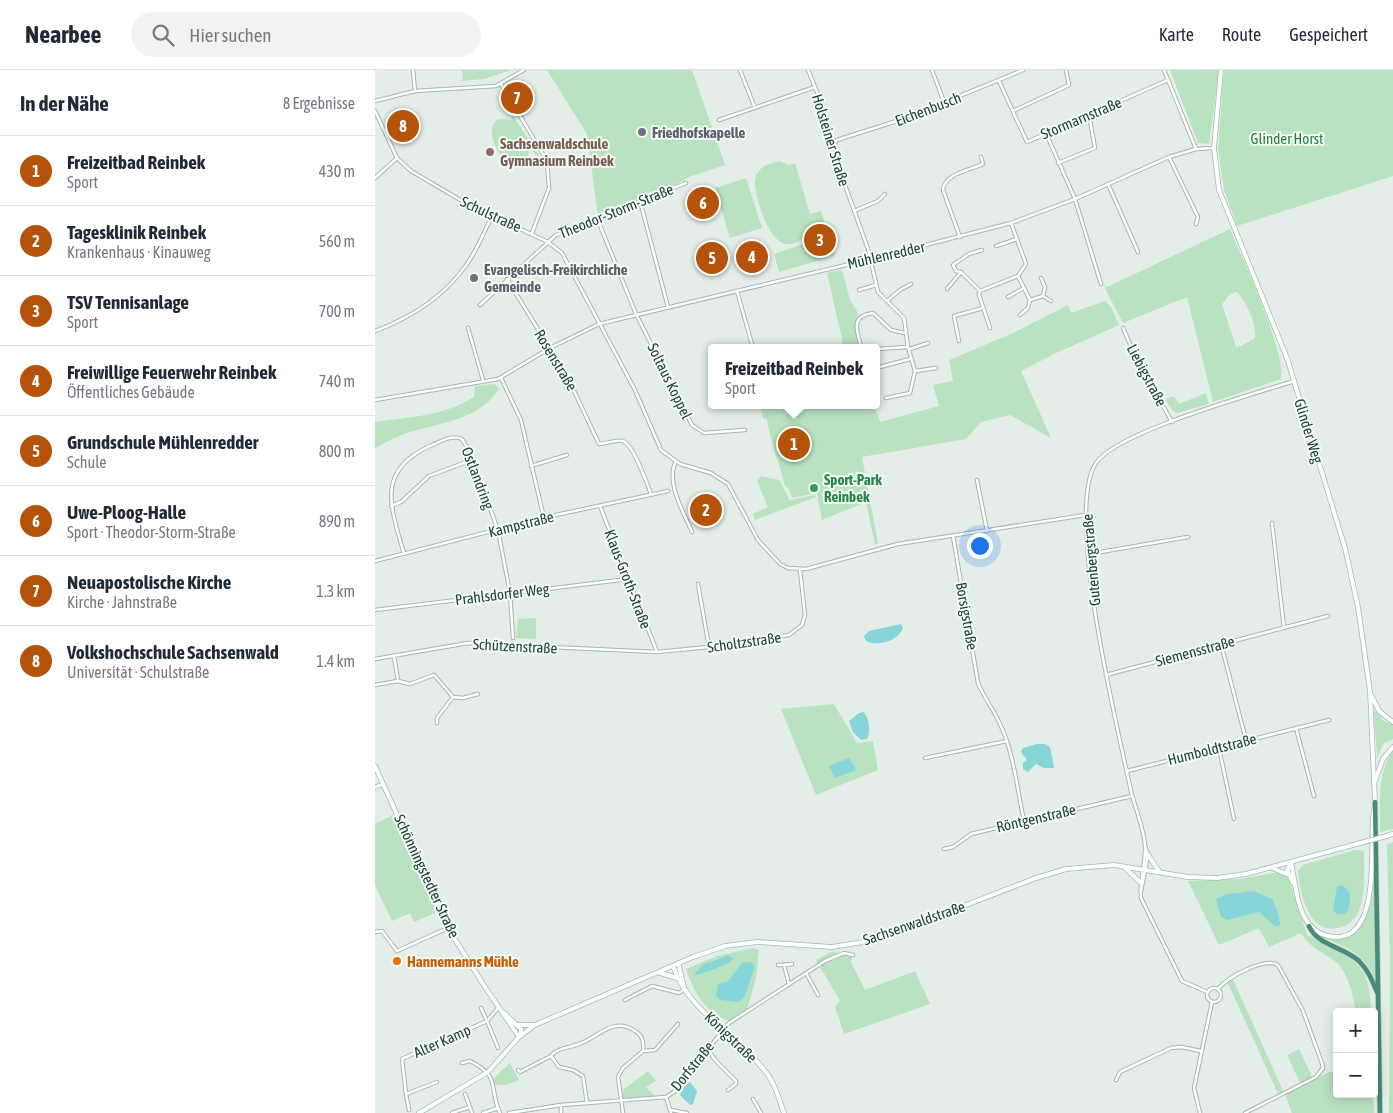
<!DOCTYPE html>
<html lang="de">
<meta charset="utf-8">
<style>
:root{--surface:#fff;--page:#f2f2f3;--text:#1f2937;--muted:#747a83;--line:#e0e1e3;--accent:#b45309}
body{margin:0;font-family:"Asap Condensed",sans-serif;background:var(--page);color:var(--text)}
.controls{position:absolute;right:15px;bottom:15px;display:grid;overflow:hidden;border-radius:5px;box-shadow:0 2px 12px #0003}
.controls button{width:45px;height:45px;display:grid;place-items:center;padding:0;border:0;border-bottom:1px solid var(--line);background:var(--surface);color:var(--text);font:25px sans-serif}
.you{position:absolute;left:604px;top:475px;width:18px;height:18px;margin:-12px;border:4px solid #fff;border-radius:50%;background:#1a73e8;box-shadow:0 0 0 8px #1a73e833}
.badge{display:grid;place-items:center;width:32px;height:32px;border-radius:50%;background:var(--accent);color:#fff;font-size:16px;font-weight:700}
.pin{position:absolute;translate:-50% -50%;border:2px solid #fff;box-shadow:0 1px 5px #0006}
.popup{position:absolute;left:333px;top:274px;width:172px;height:65px;box-sizing:border-box;display:grid;place-content:center;border-radius:5px;background:var(--surface);filter:drop-shadow(0 1px 4px #0005);font-size:16px;white-space:nowrap;color:var(--muted)}
.popup b{font-size:19px;color:var(--text)}
.popup::after{content:'';position:absolute;left:50%;top:100%;margin-left:-10px;border:10px solid transparent;border-top-color:var(--surface)}
.list{margin:0;padding:0;list-style:none}
h2{display:flex;justify-content:space-between;align-items:center;height:65px;margin:0;padding:0 20px;font-size:21px}
h2 small{font-size:16px;font-weight:400;color:var(--muted)}
.list li{display:grid;grid-template-columns:32px 1fr auto;gap:15px;align-items:center;box-sizing:border-box;height:70px;padding:0 20px;border-top:1px solid var(--line)}
.list b{display:block;font-size:19px;white-space:nowrap}
.list p{margin:0;font-size:16px;white-space:nowrap;color:var(--muted)}
.list em{font-size:16px;font-style:normal;color:var(--muted)}
.icon{flex:none;width:28px;height:28px;fill:none;stroke:currentColor;stroke-width:2;stroke-linecap:round;stroke-linejoin:round}
.map{position:relative;flex:none;width:1018px;height:1043px;overflow:hidden}
header{display:flex;align-items:center;gap:30px;box-sizing:border-box;height:70px;padding:0 25px;background:var(--surface);border-bottom:1px solid var(--line)}
header strong{font-size:24px}
nav{display:flex;gap:28px;margin-inline-start:auto;font-size:18px}
.search{width:350px;height:45px;background:var(--page);display:flex;align-items:center;gap:12px;box-sizing:border-box;padding:0 18px;border-radius:28px;color:var(--muted);font-size:19px}
main{display:flex}
aside{flex:1;background:var(--surface)}
.map>svg:first-child{display:block}
.green{fill:#b9e2c0;fill-rule:evenodd}
.water{fill:#85d5d9}
.lines{fill:none;stroke-linecap:round;stroke-linejoin:round}
.minor-casing{stroke:#a5b7af;stroke-width:4.5}
.tertiary-casing{stroke:#a5b7af;stroke-width:5}
.secondary-casing{stroke:#a0bbaf;stroke-width:5.5}
.trunk-casing{stroke:#c1cac6;stroke-width:6}
.minor{stroke:#fff;stroke-width:2.5}
.tertiary{stroke:#fff;stroke-width:3}
.secondary{stroke:#fff;stroke-width:4}
.trunk{stroke:#458e75;stroke-width:4.5}
.secondary-bridge-casing{stroke:#a0bbaf;stroke-width:5.5;stroke-linecap:butt}
.secondary-bridge{stroke:#fff;stroke-width:4}
.worship-dot{fill:#6b7280;stroke:#f4faf6;stroke-width:2}
.education-dot{fill:#8d6e63;stroke:#f4faf6;stroke-width:2}
.leisure-dot{fill:#2e9e5b;stroke:#f4faf6;stroke-width:2}
.food-dot{fill:#e8710a;stroke:#f4faf6;stroke-width:2}
.labels{text-anchor:middle;dominant-baseline:central;stroke-width:4;stroke-linejoin:round;paint-order:stroke}
.street-label{font-size:15px;fill:#204235;stroke:#f4faf6}
.worship-label{font-size:15px;font-weight:bold;fill:#5b616d;stroke:#f4faf6;text-anchor:start}
.park-label{font-size:15px;fill:#257e3e;stroke:#f4faf6}
.education-label{font-size:15px;font-weight:bold;fill:#785e54;stroke:#f4faf6;text-anchor:start}
.leisure-label{font-size:15px;font-weight:bold;fill:#27864d;stroke:#f4faf6;text-anchor:start}
.food-label{font-size:15px;font-weight:bold;fill:#c56008;stroke:#f4faf6;text-anchor:start}
</style>
<header>
<strong>Nearbee</strong>
<div class="search"><svg class="icon" aria-label="search" viewBox="0 0 24 24"><circle cx="10" cy="10" r="6"/><path d="M15 15l6 6"/></svg>Hier suchen</div>
<nav><a>Karte</a><a>Route</a><a>Gespeichert</a></nav>
</header>
<main>
<aside>
<h2>In der Nähe<small>8 Ergebnisse</small></h2>
<ul class="list">
<li><span class="badge">1</span><div><b>Freizeitbad Reinbek</b><p>Sport</p></div><em>430 m</em></li>
<li><span class="badge">2</span><div><b>Tagesklinik Reinbek</b><p>Krankenhaus · Kinauweg</p></div><em>560 m</em></li>
<li><span class="badge">3</span><div><b>TSV Tennisanlage</b><p>Sport</p></div><em>700 m</em></li>
<li><span class="badge">4</span><div><b>Freiwillige Feuerwehr Reinbek</b><p>Öffentliches Gebäude</p></div><em>740 m</em></li>
<li><span class="badge">5</span><div><b>Grundschule Mühlenredder</b><p>Schule</p></div><em>800 m</em></li>
<li><span class="badge">6</span><div><b>Uwe-Ploog-Halle</b><p>Sport · Theodor-Storm-Straße</p></div><em>890 m</em></li>
<li><span class="badge">7</span><div><b>Neuapostolische Kirche</b><p>Kirche · Jahnstraße</p></div><em>1.3 km</em></li>
<li><span class="badge">8</span><div><b>Volkshochschule Sachsenwald</b><p>Universität · Schulstraße</p></div><em>1.4 km</em></li>
</ul>
</aside>
<div class="map">
<svg width="1018" height="1043" viewBox="0 0 1018 1043">
<rect width="100%" height="100%" fill="#e3eee8"/>
<g class="green">
<polygon points="87,0 136,0 109,9 85,11 88,9"/>
<polygon points="172,0 317,0 350,95 311,108 310,110 223,146 212,64"/>
<polygon points="795,0 844,0 834,74 823,73"/>
<polygon points="849,0 1018,0 1018,106 862,156 849,120 843,78"/>
<path d="M138,46L165,87L163,89L155,77C155,84 152,90 145,93C121,101 100,37 137,51L136,47Z"/>
<path d="M404,91L414,95L420,93L435,144L446,141L460,186L404,202L399,184L435,172L433,165L441,162L440,159C429,163 426,176 411,174C394,172 380,128 380,112C380,105 384,100 389,96Z"/>
<polygon points="371,108 387,158 355,168 340,118"/>
<path d="M855,159C868,190 911,282 906,309L838,332L812,227L748,253L730,218ZM862,222C871,231 882,255 880,268L866,276L861,277L847,234L855,224Z"/>
<polygon points="467,200 475,230 483,243 480,257 486,278 453,278 468,273 452,203"/>
<path d="M730,231L736,237L744,255L681,283L646,301L676,368L635,345L606,352L591,369L487,387L503,473L500,475L491,432L447,450L442,423L417,428L414,419L410,416C405,393 395,372 392,349L388,348L386,335H499L505,352L564,336L558,315L578,311L574,290L636,264L693,235L696,243Z"/>
<path d="M120,314L124,319C104,350 64,353 32,363C20,367 10,373 0,378V352C35,347 69,346 99,327L100,316Z"/>
<polygon points="831,323 834,334 802,343 798,341 790,329 799,326 804,334"/>
<polygon points="386,406 404,410 415,430 439,425 441,427 380,450 378,444 393,437 382,411"/>
<polygon points="161,548 161,569 141,568 143,549"/>
<polygon points="459,634 482,673 498,671 503,700 441,725 406,639"/>
<polygon points="999,640 1008,650 1018,655 1018,669 1009,673 1002,687"/>
<path d="M1018,681V759L1005,762C1006,736 1001,703 1018,681Z"/>
<polygon points="18,745 62,842 39,852 35,843 17,851 0,815 0,754"/>
<polygon points="1018,772 1018,1043 1014,1043 1015,892 1012,774"/>
<path d="M980,780L989,781C989,800 991,825 983,843C979,851 971,857 962,858C933,864 925,822 923,801L928,795Z"/>
<path d="M904,802L911,804L914,809L932,865C940,868 945,873 953,876C988,893 995,902 996,942H980C981,930 971,899 961,892C949,883 934,877 926,863L894,877L884,858L844,875L813,811L864,809ZM879,821L897,829L894,850L884,842L853,850L852,824Z"/>
<path d="M1000,807L1001,910C985,878 973,880 944,865C988,876 996,842 1000,807Z"/>
<path d="M378,878L384,880L381,908L372,939L354,951C331,944 318,920 311,899L342,886ZM367,893L380,897L376,906L352,912Z"/>
<polygon points="456,882 478,885 476,892 490,920 540,901 555,934 469,964 460,937 465,931 441,890"/>
<polygon points="857,907 909,1023 926,1015 912,985 924,979 938,1009 957,1001 962,1012 962,1024 998,1024 999,1043 917,1043 910,1024 904,1026 852,911"/>
<polygon points="135,993 144,1010 130,1015 119,1015 117,1010"/>
<polygon points="273,1001 281,1011 271,1017 281,1027 248,1028 248,1020"/>
</g>
<g class="water">
<path d="M526,554L528,558C523,571 503,577 491,571L489,566L494,561Z"/>
<path d="M489,642C494,648 496,663 492,669L486,670L478,662L474,651L484,643Z"/>
<polygon points="662,674 670,674 675,677 679,698 669,698 661,694 653,702 648,699 648,693 652,690 646,682 648,678"/>
<polygon points="474,688 481,700 460,708 454,696"/>
<path d="M965,815C979,820 976,833 971,844H963L958,841L962,817Z"/>
<polygon points="879,821 897,829 903,842 905,855 901,857 884,842 853,850 846,847 841,829 852,824"/>
<path d="M354,885L358,889C355,894 326,905 319,905L328,895Z"/>
<polygon points="377,892 380,897 369,928 363,932 345,930 341,926 343,914 352,912 367,893"/>
<polygon points="315,1012 322,1021 318,1034 315,1035 305,1025 309,1016"/>
</g>
<g class="lines">
<defs>
<g id="minor">
<polyline points="38,0 40,21"/>
<polyline points="365,0 380,38"/>
<polyline points="433,0 446,32 470,115 493,179 503,222 529,248 533,277 540,301 535,323 511,328"/>
<polyline points="557,0 569,32"/>
<polyline points="789,0 821,79"/>
<polyline points="624,11 652,72 793,10"/>
<polyline points="126,14 172,91 174,118 157,163"/>
<polyline points="0,31 40,21 121,16 149,0"/>
<polyline points="0,41 22,88 36,101 94,135 173,172 187,183 260,320 286,380 305,394 336,403 353,414 383,470 405,494 413,498 431,499 523,474 710,445"/>
<polyline points="638,41 694,15 691,0"/>
<polyline points="344,50 440,17"/>
<polyline points="671,63 700,129 726,214"/>
<polyline points="458,75 462,70 528,49 648,0"/>
<polyline points="794,87 823,147 821,154"/>
<polyline points="683,93 720,78 714,45"/>
<polyline points="0,108 22,88"/>
<polyline points="733,114 763,182"/>
<polyline points="265,131 293,237"/>
<polyline points="479,141 503,131 510,124"/>
<polyline points="222,148 261,244 317,355 329,363 370,360"/>
<path d="M585,167L568,120C569,104 595,100 608,94L606,87"/>
<polyline points="621,176 642,169"/>
<polyline points="643,206 655,230 668,226"/>
<polyline points="666,208 670,217 668,226 676,231"/>
<path d="M132,209L193,308L224,374C231,374 241,369 248,371C259,375 272,414 276,424"/>
<polyline points="572,219 586,202"/>
<polyline points="484,220 501,215"/>
<polyline points="362,221 378,278"/>
<polyline points="605,221 586,202 581,201 578,195 594,184 607,180"/>
<polyline points="633,227 649,218"/>
<polyline points="512,231 525,220 536,214"/>
<polyline points="105,235 181,165 311,113"/>
<polyline points="645,245 653,238 655,230"/>
<polyline points="93,258 108,310"/>
<polyline points="615,258 604,225 605,221 643,206 651,194 636,153"/>
<polyline points="748,258 761,288 797,352"/>
<path d="M0,261C35,248 70,226 92,194C102,180 109,162 117,146"/>
<polyline points="584,271 579,246 608,238"/>
<path d="M494,278L486,276C481,259 476,246 498,243L516,260L530,263"/>
<polyline points="502,279 532,277"/>
<polyline points="535,279 553,273"/>
<polyline points="505,297 535,289"/>
<polyline points="540,301 561,298"/>
<polyline points="126,308 146,350 168,444 167,448"/>
<polyline points="0,330 123,309 175,278 224,254 496,189 636,153 700,129 794,87 821,79 839,78"/>
<path d="M301,391C290,412 309,443 317,462"/>
<polyline points="156,396 192,385"/>
<polyline points="602,410 612,461"/>
<polyline points="16,436 26,432 54,406 97,390"/>
<polyline points="225,436 282,582"/>
<polyline points="897,453 909,558"/>
<path d="M578,466L603,613C609,628 619,640 625,654C639,683 642,719 649,751"/>
<path d="M29,484C16,437 0,401 55,376C65,372 76,364 87,369L94,381L123,460L135,523L138,568"/>
<polyline points="714,484 813,467"/>
<polyline points="0,491 167,448 293,421"/>
<polyline points="323,514 334,577"/>
<polyline points="0,540 253,509"/>
<polyline points="846,574 871,670"/>
<polyline points="19,587 23,610"/>
<polyline points="0,589 93,573 282,582 334,577 414,565 427,555 430,545 425,500"/>
<polyline points="731,605 953,546"/>
<polyline points="0,615 23,611 35,614 59,605 78,627 88,628 103,624"/>
<polyline points="62,653 62,648 78,627"/>
<polyline points="921,658 939,726"/>
<polyline points="844,678 859,749"/>
<polyline points="550,688 632,671"/>
<polyline points="752,701 954,650"/>
<polyline points="569,779 578,777 596,764 757,726"/>
<polyline points="766,821 773,785 771,778"/>
<polyline points="0,862 7,861 22,881 73,858"/>
<polyline points="403,895 409,895 414,914"/>
<polyline points="409,895 417,894"/>
<polyline points="431,903 443,925"/>
<circle cx="839" cy="925" r="7"/>
<path d="M843,919C853,907 889,887 903,895L928,941L947,993L948,998L941,1007L870,1043"/>
<path d="M832,922L807,911L766,828C764,810 771,794 770,776C769,758 760,738 756,721C743,660 689,441 721,393C741,362 879,324 919,311"/>
<polyline points="250,930 277,916 304,923 310,919"/>
<polyline points="123,978 112,951 124,937"/>
<polyline points="332,978 340,990 361,1011 361,1014 353,1020"/>
<polyline points="268,981 280,980 303,954"/>
<path d="M87,993L95,991C127,1007 113,1017 125,1043"/>
<polyline points="143,1000 145,1002 176,986"/>
<polyline points="741,1010 745,1002 796,978 806,977 826,981"/>
<polyline points="62,1012 31,1024 27,989 112,951 106,938"/>
<polyline points="31,1024 34,1040"/>
<polyline points="90,1024 97,1043"/>
<polyline points="291,1027 296,1043"/>
<polyline points="378,1029 386,1043"/>
<path d="M212,1033L208,1006L198,1000L184,997L176,986C183,977 195,978 204,974C224,967 238,946 260,961C268,965 269,973 268,981L248,998L243,1007L248,1043"/>
<polyline points="186,1035 186,1043"/>
<polyline points="296,1040 312,1043"/>
<polyline points="77,1043 95,1037"/>
<polyline points="108,1043 123,1038"/>
<polyline points="134,1043 186,1035 291,1027 299,1022 354,953 450,891 469,883 478,885"/>
<polyline points="825,1043 819,1018 837,932"/>
</g>
<polyline id="tertiary" points="0,717 8,714"/>
<g id="secondary">
<polyline points="846,0 839,78 844,120 912,288 970,478 983,537 995,621 1000,733"/>
<polyline points="996,625 1004,641 1018,652"/>
<polyline points="0,696 73,858 108,914 144,967"/>
<polyline points="1000,711 1008,689 1018,677"/>
<polyline points="1008,767 1018,764"/>
<polyline points="773,785 784,801"/>
<path d="M916,793C922,818 921,858 953,866C1010,879 993,769 999,740"/>
<polyline points="916,793 912,800 918,813"/>
<polyline points="749,797 765,812"/>
<polyline points="897,798 914,805"/>
<polyline points="303,893 309,917"/>
<path d="M298,896C313,941 362,965 390,1001C400,1013 404,1029 409,1043"/>
<polyline points="285,903 302,908"/>
<polyline points="129,943 146,959 146,966"/>
<polyline points="143,955 158,955"/>
<polyline points="44,1043 113,1002 144,967 160,955 318,887 350,876 382,872 457,877 488,872 519,863 661,808 691,799 739,795 813,807 842,808 871,804 989,772"/>
</g>
<g id="trunk">
<polyline points="1000,732 1005,1043"/>
<path d="M934,856C943,876 969,877 984,891C993,900 997,910 1002,922"/>
</g>
</defs>
<use href="#minor" class="minor-casing"/>
<use href="#tertiary" class="tertiary-casing"/>
<use href="#secondary" class="secondary-casing"/>
<use href="#trunk" class="trunk-casing"/>
<use href="#minor" class="minor"/>
<use href="#tertiary" class="tertiary"/>
<use href="#secondary" class="secondary"/>
<use href="#trunk" class="trunk"/>
<defs>
<polyline id="secondary-bridge" points="989,772 1008,767"/>
</defs>
<use href="#secondary-bridge" class="secondary-bridge-casing"/>
<use href="#secondary-bridge" class="secondary-bridge"/>
</g>
<g class="worship-dot">
<circle cx="267" cy="62" r="5"/>
<circle cx="99" cy="208" r="5"/>
</g>
<circle class="education-dot" cx="115" cy="82" r="5"/>
<circle class="leisure-dot" cx="439" cy="418" r="5"/>
<circle class="food-dot" cx="22" cy="891" r="5"/>
<g class="labels">
<g class="street-label">
<text transform="translate(553 39) rotate(-21)">Eichenbusch</text>
<text transform="translate(706 48) rotate(-23)">Stormarnstraße</text>
<text transform="translate(456 70) rotate(73)">Holsteiner Straße</text>
<text transform="translate(241 141) rotate(-22)">Theodor-Storm-Straße</text>
<text transform="translate(116 144) rotate(25)">Schulstraße</text>
<text transform="translate(511 185) rotate(-13)">Mühlenredder</text>
<text transform="translate(181 290) rotate(59)">Rosenstraße</text>
<text transform="translate(772 305) rotate(62)">Liebigstraße</text>
<text transform="translate(295 311) rotate(64)">Soltaus Koppel</text>
<text transform="translate(934 361) rotate(73)">Glinder Weg</text>
<text transform="translate(103 408) rotate(69)">Ostlandring</text>
<text transform="translate(146 454) rotate(-14)">Kampstraße</text>
<text transform="translate(716 490) rotate(-95)">Gutenbergstraße</text>
<text transform="translate(253 509) rotate(69)">Klaus-Groth-Straße</text>
<text transform="translate(127 524) rotate(-7)">Prahlsdorfer Weg</text>
<text transform="translate(592 546) rotate(80)">Borsigstraße</text>
<text transform="translate(369 572) rotate(-8)">Scholtzstraße</text>
<text transform="translate(140 576) rotate(3)">Schützenstraße</text>
<text transform="translate(820 581) rotate(-15)">Siemensstraße</text>
<text transform="translate(837 679) rotate(-14)">Humboldtstraße</text>
<text transform="translate(661 748) rotate(-13)">Röntgenstraße</text>
<text transform="translate(52 806) rotate(65)">Schönningstedter Straße</text>
<text transform="translate(539 853) rotate(-19)">Sachsenwaldstraße</text>
<text transform="translate(356 967) rotate(44)">Königstraße</text>
<text transform="translate(67 971) rotate(-24)">Alter Kamp</text>
<text transform="translate(317 996) rotate(-51)">Dorfstraße</text>
</g>
<g class="worship-label">
<text x="277" y="62">Friedhofskapelle</text>
<text x="109" y="199">Evangelisch-Freikirchliche<tspan x="109" dy="17">Gemeinde</tspan></text>
</g>
<g class="park-label">
<text x="912" y="68">Glinder Horst</text>
</g>
<g class="education-label">
<text x="125" y="73">Sachsenwaldschule<tspan x="125" dy="17">Gymnasium Reinbek</tspan></text>
</g>
<g class="leisure-label">
<text x="449" y="409">Sport-Park<tspan x="449" dy="17">Reinbek</tspan></text>
</g>
<g class="food-label">
<text x="32" y="891">Hannemanns Mühle</text>
</g>
</g>
</svg>
<div class="controls">
<button>+</button>
<button>−</button>
</div>
<div class="you"></div>
<div class="pin badge" style="left:419px;top:374px">1</div>
<div class="popup"><b>Freizeitbad Reinbek</b>Sport</div>
<div class="pin badge" style="left:331px;top:440px">2</div>
<div class="pin badge" style="left:445px;top:170px">3</div>
<div class="pin badge" style="left:377px;top:187px">4</div>
<div class="pin badge" style="left:337px;top:188px">5</div>
<div class="pin badge" style="left:328px;top:133px">6</div>
<div class="pin badge" style="left:142px;top:28px">7</div>
<div class="pin badge" style="left:28px;top:56px">8</div>
</div>
</main>
